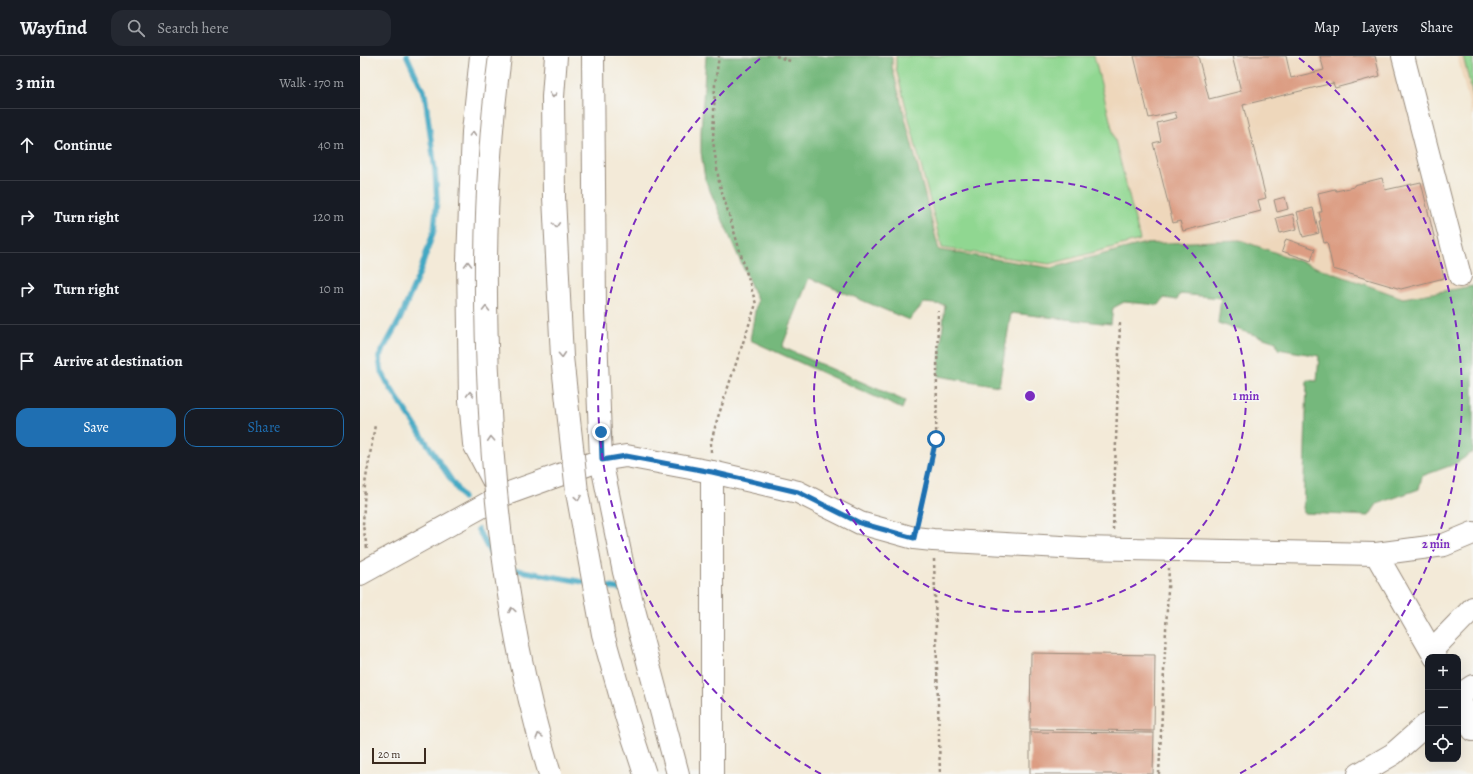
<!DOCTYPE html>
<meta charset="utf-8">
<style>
:root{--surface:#171b24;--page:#242831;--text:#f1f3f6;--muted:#9ea1a6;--line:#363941;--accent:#1f6fb2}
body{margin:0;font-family:Alegreya,serif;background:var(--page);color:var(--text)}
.controls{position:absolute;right:12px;bottom:12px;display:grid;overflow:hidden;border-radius:8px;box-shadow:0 4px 16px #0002}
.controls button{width:36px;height:36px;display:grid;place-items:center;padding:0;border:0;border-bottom:1px solid var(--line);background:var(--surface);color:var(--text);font:20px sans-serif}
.scale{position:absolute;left:12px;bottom:10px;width:54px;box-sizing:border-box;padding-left:4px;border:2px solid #3b2a1e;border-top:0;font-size:11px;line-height:14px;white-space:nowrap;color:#3b2a1e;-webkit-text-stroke:3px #f6f6f2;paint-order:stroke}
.stop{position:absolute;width:12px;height:12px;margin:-9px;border:3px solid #1f6fb2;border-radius:50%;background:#fff}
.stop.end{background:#1f6fb2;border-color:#fff;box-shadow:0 1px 4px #0008}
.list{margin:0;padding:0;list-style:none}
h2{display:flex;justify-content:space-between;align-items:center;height:52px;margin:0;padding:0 16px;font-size:17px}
h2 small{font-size:13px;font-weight:400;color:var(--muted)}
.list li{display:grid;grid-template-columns:26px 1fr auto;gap:12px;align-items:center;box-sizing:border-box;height:72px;padding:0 16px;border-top:1px solid var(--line)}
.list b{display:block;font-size:15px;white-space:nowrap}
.list em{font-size:13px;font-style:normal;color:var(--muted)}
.actions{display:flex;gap:8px;padding:12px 16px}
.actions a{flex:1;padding:9px 0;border:1px solid var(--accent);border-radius:12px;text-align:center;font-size:14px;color:var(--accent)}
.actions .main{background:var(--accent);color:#fff}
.icon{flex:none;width:22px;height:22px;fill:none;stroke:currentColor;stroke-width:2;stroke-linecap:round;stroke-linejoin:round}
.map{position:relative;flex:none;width:1113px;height:718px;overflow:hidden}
header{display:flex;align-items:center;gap:24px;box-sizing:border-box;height:56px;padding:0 20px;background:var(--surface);border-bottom:1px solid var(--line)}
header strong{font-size:19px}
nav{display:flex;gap:22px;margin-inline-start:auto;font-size:14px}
.search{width:280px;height:36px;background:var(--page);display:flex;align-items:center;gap:10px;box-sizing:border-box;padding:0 14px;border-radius:12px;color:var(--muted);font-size:15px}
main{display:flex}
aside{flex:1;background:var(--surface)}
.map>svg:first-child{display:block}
.built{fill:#eed7bb}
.green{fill:#90d791;stroke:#668058}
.forest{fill:#74b87b;stroke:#58714c}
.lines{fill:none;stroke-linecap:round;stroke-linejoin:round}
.stream{stroke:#43a8c3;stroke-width:5.5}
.building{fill:#dc9d83}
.minor-casing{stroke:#978a7b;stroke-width:24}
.path{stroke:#978a7b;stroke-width:2.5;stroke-dasharray:3 3;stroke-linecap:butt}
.minor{stroke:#fff;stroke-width:22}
.highway-bridge-casing{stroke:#978a7b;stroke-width:24;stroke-linecap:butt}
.highway-bridge{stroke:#fff;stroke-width:22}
.oneway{stroke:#a79f9a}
.route{stroke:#1f6fb2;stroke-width:5}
.ring{fill:none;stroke:#7b2cbf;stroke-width:2;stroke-dasharray:7 5}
.centre{fill:#7b2cbf;stroke:#f6f6f2;stroke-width:2}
.ring-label{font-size:12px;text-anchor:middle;font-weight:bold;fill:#7b2cbf;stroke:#f6f6f2;stroke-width:3;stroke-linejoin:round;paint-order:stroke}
</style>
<header>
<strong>Wayfind</strong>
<div class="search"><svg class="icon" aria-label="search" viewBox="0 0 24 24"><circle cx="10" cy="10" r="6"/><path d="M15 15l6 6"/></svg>Search here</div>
<nav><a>Map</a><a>Layers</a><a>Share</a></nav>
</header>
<main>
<aside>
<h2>3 min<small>Walk · 170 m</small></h2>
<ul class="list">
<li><svg class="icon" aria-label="ahead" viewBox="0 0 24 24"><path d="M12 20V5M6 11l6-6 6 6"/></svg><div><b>Continue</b></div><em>40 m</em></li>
<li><svg class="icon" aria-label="right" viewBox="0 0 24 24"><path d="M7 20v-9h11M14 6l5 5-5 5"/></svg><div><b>Turn right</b></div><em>120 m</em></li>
<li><svg class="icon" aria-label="right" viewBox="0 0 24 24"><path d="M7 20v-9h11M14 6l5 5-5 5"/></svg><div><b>Turn right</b></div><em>10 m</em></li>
<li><svg class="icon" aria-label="arrive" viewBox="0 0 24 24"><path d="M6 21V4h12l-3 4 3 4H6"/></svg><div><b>Arrive at destination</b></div></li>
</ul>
<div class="actions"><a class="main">Save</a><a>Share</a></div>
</aside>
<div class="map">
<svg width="1113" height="718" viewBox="0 0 1113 718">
<rect width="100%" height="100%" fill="#f6f6f2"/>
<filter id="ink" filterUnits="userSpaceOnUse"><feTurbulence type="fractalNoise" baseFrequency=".025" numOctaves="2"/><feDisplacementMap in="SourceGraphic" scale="8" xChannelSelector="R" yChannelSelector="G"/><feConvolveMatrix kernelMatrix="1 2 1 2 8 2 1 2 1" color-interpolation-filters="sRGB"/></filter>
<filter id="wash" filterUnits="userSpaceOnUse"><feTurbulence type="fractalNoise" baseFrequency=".012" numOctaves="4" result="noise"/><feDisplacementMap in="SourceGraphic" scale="16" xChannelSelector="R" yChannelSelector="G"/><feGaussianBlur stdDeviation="0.9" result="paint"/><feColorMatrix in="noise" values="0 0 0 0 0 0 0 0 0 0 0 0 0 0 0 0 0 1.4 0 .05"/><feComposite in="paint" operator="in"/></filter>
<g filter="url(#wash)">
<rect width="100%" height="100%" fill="#f3ead8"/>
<g class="built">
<polygon points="532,0 1051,0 1109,230 1043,242 880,184 782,188 691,212 579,194 532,11"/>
<polygon points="1097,0 1113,0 1113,64"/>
</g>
<g class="green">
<polygon points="536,0 734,0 780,184 690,208 582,192 536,12"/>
<polygon points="1103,0 1113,0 1113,40"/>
</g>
<polygon class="forest" points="346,0 532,0 532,11 579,194 691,212 782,188 880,184 1043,242 1113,230 1113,396 1095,408 1062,420 1059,433 1017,448 1009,460 943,457 947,324 957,325 959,300 918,293 916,286 858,267 861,242 820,238 817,244 804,242 799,249 764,246 753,252 751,268 651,257 639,330 578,320 585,249 564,247 549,264 449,222 422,291 545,345 542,353 390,284 397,244 345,123 341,96 341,75"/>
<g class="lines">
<g class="stream">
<polyline points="47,0 65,39 75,114 77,144 74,174 60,216 40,263 19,301 21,314 28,328 103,442"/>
<polyline points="118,474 132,500 137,504"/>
<polyline points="151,512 156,514 229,527"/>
<polyline points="239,529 260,533"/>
</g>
</g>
<g id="blocks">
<g class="building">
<polygon points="774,0 838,0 849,43 881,35 872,0 926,0 931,22 964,14 960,0 1015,0 1020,20 975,32 973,27 883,49 906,142 898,144 901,155 823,175 820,165 813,167 793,87 801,85 797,67 817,62 815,56 789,62"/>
<polygon points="1022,122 1025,134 1061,126 1084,222 1041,233 973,213 967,186 964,187 959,165 961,165 959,156 962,156 958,137 975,133 976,135 994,131 994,129"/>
<polygon points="925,141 928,153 917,156 914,144"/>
<polygon points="953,152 959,177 943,181 937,156"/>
<polygon points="933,158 937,173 920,177 916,162"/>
<polygon points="926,183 955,193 951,205 922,195"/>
<polygon points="671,597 795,599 794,675 670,673"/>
<polygon points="670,676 794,677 793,718 670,718"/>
</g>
</g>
</g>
<g filter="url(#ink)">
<use href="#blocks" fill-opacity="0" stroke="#978a7b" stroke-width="1"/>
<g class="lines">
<defs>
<g id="minor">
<polyline points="121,0 113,76 108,203 110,344 114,388 136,430"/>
<polyline points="233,0 235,254 241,404 264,516 318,718"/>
<polyline points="1043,0 1100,220"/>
<polyline points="352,416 352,718"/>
<polyline points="1016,498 1075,601"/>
<polyline points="0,518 141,440 241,404 266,400 352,416 438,436 500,467 554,482 573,484 720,492 1016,498 1084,489 1113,477"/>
<polyline points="1072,594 1113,552"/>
<polyline points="1098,640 1113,674"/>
<polyline points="1098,640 1113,630"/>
<polyline points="999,718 1033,698 1068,667"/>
</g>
</defs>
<use href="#minor" class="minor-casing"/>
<g class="path">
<polyline points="416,0 433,6"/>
<polyline points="351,396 351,386 357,364 396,248 359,126 353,85 355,28 359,0"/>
<polyline points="558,464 576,383 578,255"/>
<polyline points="753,474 760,266"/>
<polyline points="7,492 3,470 5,428 15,369"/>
<polyline points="574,503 580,718"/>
<polyline points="799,718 809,512"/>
</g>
<use href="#minor" class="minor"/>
<defs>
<g id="highway-bridge">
<path d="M140,0C125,112 123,225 129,338C135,466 152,595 190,718"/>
<polyline points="196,0 193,41 194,141 202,301 217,436 243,578 267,663 285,718"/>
</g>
</defs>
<use href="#highway-bridge" class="highway-bridge-casing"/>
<use href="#highway-bridge" class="highway-bridge"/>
</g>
<defs><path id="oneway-chevron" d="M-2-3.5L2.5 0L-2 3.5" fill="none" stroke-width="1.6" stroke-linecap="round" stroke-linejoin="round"/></defs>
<g class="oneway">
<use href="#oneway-chevron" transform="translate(193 39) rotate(92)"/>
<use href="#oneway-chevron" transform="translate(113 78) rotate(-87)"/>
<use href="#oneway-chevron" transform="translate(196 169) rotate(87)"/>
<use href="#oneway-chevron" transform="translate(108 208) rotate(-90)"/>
<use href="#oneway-chevron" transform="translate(126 253) rotate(-90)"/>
<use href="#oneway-chevron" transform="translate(202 299) rotate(86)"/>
<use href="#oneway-chevron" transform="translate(110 338) rotate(-91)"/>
<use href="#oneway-chevron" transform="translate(131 383) rotate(-93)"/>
<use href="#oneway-chevron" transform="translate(218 442) rotate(81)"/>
<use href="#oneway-chevron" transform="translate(152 554) rotate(-99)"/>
<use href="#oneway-chevron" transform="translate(179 680) rotate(-106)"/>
</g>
</g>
<g class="lines" filter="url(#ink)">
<polyline class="route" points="241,376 242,404 266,400 352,416 438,436 500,467 554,482 576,383"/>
</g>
<g class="ring">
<circle cx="670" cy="340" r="216"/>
<path d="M461 718A432 432 0 0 1 401 2M939 2A432 432 0 0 1 879 718"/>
</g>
<circle cx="670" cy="340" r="6" class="centre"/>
<g class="ring-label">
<text x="886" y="344">1 min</text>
<text x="1076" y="492">2 min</text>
</g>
</svg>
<div class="controls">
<button>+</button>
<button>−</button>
<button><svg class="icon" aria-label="locate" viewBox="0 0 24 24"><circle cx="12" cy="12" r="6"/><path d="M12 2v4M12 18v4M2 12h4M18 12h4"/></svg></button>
</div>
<div class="scale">20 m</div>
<div class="stop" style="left:576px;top:383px"></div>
<div class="stop end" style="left:241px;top:376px"></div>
</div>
</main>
